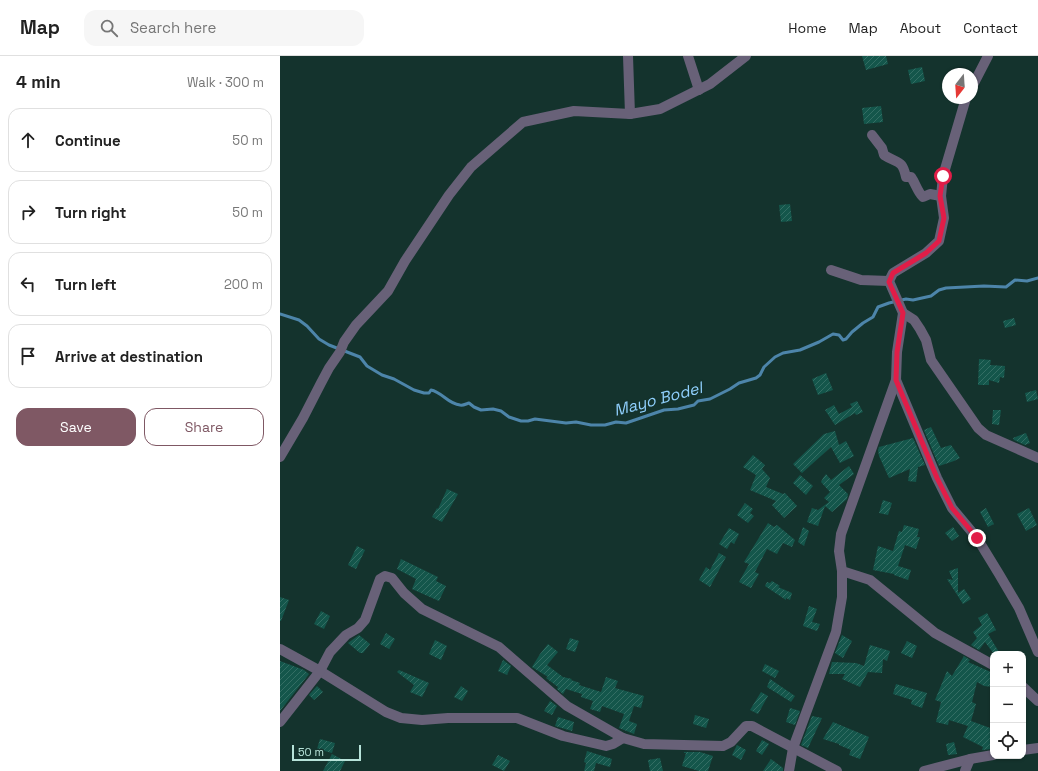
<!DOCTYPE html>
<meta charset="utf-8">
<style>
:root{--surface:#fff;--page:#f6f6f6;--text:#222;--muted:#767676;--line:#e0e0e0;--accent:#7f5864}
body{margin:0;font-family:"Space Grotesk",sans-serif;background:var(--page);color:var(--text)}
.controls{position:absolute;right:12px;bottom:12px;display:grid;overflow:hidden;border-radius:8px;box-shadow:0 1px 3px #0004}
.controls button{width:36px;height:36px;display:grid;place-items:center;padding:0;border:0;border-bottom:1px solid var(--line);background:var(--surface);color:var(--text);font:20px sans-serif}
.compass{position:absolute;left:662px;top:12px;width:36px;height:36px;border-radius:50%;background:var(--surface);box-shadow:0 1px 3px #0004;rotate:197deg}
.scale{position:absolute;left:12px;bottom:10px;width:69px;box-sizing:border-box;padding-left:4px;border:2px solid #b7e3d9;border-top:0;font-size:11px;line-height:14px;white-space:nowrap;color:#b7e3d9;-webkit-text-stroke:3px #14332d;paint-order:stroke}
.stop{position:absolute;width:12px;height:12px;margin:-9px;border:3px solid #e11d48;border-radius:50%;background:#fff}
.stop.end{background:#e11d48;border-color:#fff;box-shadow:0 1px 4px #0008}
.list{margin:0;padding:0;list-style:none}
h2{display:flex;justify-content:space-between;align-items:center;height:52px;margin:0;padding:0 16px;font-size:17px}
h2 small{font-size:13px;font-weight:400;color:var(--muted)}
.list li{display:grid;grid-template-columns:26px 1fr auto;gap:12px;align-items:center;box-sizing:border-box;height:64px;margin:0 8px 8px;padding:0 8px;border:1px solid var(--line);border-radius:12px}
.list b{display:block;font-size:15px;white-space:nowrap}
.list em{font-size:13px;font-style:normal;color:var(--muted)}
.actions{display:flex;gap:8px;padding:12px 16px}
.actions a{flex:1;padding:9px 0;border:1px solid var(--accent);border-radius:12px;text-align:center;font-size:14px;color:var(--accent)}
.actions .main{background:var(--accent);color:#fff}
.icon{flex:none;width:22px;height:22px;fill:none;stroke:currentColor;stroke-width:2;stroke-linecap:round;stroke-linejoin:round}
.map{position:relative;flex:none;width:758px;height:715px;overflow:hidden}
header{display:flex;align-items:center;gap:24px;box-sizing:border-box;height:56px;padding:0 20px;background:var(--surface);border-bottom:1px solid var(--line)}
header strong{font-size:19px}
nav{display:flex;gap:22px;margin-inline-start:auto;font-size:14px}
.search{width:280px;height:36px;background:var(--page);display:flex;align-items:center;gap:10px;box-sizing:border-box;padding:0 14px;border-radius:12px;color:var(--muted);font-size:15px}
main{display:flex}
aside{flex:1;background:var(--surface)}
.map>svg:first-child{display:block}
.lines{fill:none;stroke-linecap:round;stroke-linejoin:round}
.stream{stroke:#4d85aa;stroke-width:3}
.building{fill:url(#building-hatch)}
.minor{stroke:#686178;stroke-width:10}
.route{stroke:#e11d48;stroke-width:5}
.labels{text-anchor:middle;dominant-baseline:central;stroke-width:3;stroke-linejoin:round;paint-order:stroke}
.water-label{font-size:16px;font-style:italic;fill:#90d0fd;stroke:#14332d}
</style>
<header>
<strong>Map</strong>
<div class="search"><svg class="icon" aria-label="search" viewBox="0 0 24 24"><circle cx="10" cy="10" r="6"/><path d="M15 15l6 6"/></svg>Search here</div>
<nav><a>Home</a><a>Map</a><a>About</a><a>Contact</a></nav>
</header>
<main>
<aside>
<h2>4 min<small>Walk · 300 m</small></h2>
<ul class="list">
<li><svg class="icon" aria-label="ahead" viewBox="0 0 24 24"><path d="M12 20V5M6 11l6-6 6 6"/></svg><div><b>Continue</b></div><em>50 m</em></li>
<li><svg class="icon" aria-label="right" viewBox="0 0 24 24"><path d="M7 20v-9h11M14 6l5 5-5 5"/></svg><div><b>Turn right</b></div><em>50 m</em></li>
<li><svg class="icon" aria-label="left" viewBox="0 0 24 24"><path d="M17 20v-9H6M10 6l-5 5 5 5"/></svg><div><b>Turn left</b></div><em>200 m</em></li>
<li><svg class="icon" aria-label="arrive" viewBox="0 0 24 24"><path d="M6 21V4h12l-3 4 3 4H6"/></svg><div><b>Arrive at destination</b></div></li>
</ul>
<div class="actions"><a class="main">Save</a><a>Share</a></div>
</aside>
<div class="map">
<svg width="758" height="715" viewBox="0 0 758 715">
<defs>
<pattern id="building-hatch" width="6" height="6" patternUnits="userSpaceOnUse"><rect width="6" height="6" fill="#14564b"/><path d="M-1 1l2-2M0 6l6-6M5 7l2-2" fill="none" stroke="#346e64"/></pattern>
</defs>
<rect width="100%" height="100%" fill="#14332d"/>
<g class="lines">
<path class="stream" d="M0,258L19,264L27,270L39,283L49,289L80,301L87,310L102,319L114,323L134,334L144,337H149L151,334C162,336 168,348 180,349C182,350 186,348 189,347L194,351L201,354L213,353L221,355L229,361L241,365H248L255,363L286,367L296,366L311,369H325L336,366L346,367L384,354L398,353L414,349L418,345L430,343L450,333L459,327L476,322L480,319L484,311L495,301L503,297L520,294L539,286L553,278L559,279L563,284L566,283L572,276L583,267L593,261L598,251L609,247L626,243L633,244L651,240L659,234L666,232L704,230L726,231L735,224L747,225L758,222"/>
</g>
<g class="building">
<polygon points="582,0 606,0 608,8 586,14"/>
<polygon points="642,11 645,25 631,28 628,14"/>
<polygon points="601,50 603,66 584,68 582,52"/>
<polygon points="510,148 512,165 501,166 499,149"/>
<polygon points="734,262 736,269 725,272 723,265"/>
<polygon points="699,303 711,304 710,309 725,310 724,322 720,321 719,327 709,324 709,329 698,329"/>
<polygon points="546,317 553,334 538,339 532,323"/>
<polygon points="756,334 758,343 747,346 745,337"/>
<polygon points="577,345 583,356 576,359 575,357 555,369 545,354 554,349 559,358 572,351 570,348"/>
<polygon points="713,354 721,354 719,369 712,368"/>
<polygon points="651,371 661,392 671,389 680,402 674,405 659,410 644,374"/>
<polygon points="555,375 559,389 566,385 574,400 560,407 551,391 522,417 513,408 544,378"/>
<polygon points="746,377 750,387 745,389 734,384 733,382"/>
<polygon points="633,382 645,409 638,411 636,426 628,425 630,413 609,422 599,400 598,394 599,391"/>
<polygon points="473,399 485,409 482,413 490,422 486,431 503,438 505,437 517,450 504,462 492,449 496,445 470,434 476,419 463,411"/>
<polygon points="569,410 574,418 559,429 568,438 567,443 552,456 545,450 538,470 527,466 532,452 538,454 549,446 544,442 550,436 541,426 543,422 546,418 551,424"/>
<polygon points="520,419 533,430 526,439 513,427"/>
<polygon points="167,433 178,438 162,466 152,461 157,452 158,453"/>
<polygon points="603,444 612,447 608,459 599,457"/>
<polygon points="465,447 473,453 470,457 474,460 468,467 457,459"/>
<polygon points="706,452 714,468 708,471 700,456"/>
<polygon points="749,452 757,469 746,475 737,458"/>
<polygon points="488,467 494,471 497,469 515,484 512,491 503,487 497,498 487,493 475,516 479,518 471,532 459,526 469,508 464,506"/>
<polygon points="624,469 639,473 637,481 640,481 636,493 625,489 618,510 631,514 628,524 614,519 614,518 593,514 598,490 613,495 619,475 622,476"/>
<polygon points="523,471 529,475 524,490 518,486"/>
<polygon points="673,471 679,480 672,485 665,477"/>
<polygon points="449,472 459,478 454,488 451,486 447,493 439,488"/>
<polygon points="77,490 85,494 76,513 68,509"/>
<polygon points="439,497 446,501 430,531 419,524 426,511 430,514"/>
<polygon points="121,503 158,521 156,525 166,530 159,545 132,533 136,523 117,513"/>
<polygon points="678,512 678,537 684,533 691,543 683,548 667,523 673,524 669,515"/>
<polygon points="492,525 500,530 498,531 512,537 510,544 506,542 506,544 485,530 487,526 490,527"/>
<polygon points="0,541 9,544 1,565 0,565"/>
<polygon points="529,550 537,553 532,566 540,568 537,575 523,570"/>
<polygon points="41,555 50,560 44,573 34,568"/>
<polygon points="707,557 716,574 708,578 719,596 716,598 714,598 705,586 699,594 691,589 697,582 693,576 702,569 698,562"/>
<polygon points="106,577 115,583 109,593 100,588"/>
<polygon points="79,579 90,588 83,597 80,597 68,587"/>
<polygon points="562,579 572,585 563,602 555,597"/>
<polygon points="290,582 299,585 295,596 286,593"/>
<polygon points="155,584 167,590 161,604 149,598"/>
<polygon points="627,585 637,590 632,602 621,597"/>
<polygon points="268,588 278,596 267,609 283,621 292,623 291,624 300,627 299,629 321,636 326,621 338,625 335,632 364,640 361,652 354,650 349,665 357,668 354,678 339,672 344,658 322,650 320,656 310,653 313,645 301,641 302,638 286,633 283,638 277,633 278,631 266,622 268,621 252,611 260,598"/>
<polygon points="590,589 610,595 607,605 603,603 602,617 588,616 580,631 562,623 565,618 549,618 552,606 576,607 584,610"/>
<polygon points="684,600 690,604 688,606 713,617 713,631 704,630 697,626 692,646 696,648 691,665 713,673 712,693 702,694 703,691 683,681 688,670 669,664 668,669 656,666 661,646 655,644 667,615 672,620"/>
<polygon points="223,604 231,610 227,619 218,615"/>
<polygon points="0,605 24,614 29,618 0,655"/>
<polygon points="485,608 499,615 495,622 482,615"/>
<polygon points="119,614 149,627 142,641 130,636 134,629 117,616"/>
<polygon points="490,623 515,640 511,646 487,631"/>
<polygon points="616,628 647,637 642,652 631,648 632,644 613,638"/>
<polygon points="37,630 43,636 34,644 29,639"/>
<polygon points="181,630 188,635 182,645 174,641"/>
<polygon points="481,636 488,640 478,658 470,654"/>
<polygon points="270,645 277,650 272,659 264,655"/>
<polygon points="510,652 520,655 515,669 506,666"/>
<polygon points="415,659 429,663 426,672 413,668"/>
<polygon points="532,660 542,662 528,692 521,689"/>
<polygon points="278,661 294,666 292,675 275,670"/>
<polygon points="553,666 589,681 580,703 569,699 571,694 559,689 559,688 543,683"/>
<polygon points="40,683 55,687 52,697 37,693"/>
<polygon points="482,684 489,688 482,699 476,695"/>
<polygon points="674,686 677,698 668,699 666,688"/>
<polygon points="457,689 466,694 461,704 452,699"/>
<polygon points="307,695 332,703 330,711 316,707 314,715 304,715 306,707 304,706"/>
<polygon points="404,696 420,696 433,700 428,715 419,715 402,710 406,697 404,697"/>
<polygon points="52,698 65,705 60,715 43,715"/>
<polygon points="218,699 230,705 224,715 212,709"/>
<polygon points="380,702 383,715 370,715 368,704"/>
<polygon points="491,703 503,712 503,715 483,715"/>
</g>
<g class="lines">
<g class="minor">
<polyline points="348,0 350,58"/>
<polyline points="408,0 419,34"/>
<polyline points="692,31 708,0"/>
<polyline points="686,42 663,120 661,140 664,162 659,185 646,197 613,217 609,225 623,257 617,296 616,324 657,422 672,452 697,482 719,518 739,552 758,596"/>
<path d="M592,79L602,92L604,99C618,108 622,103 626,121H631C636,128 637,135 643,141L650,138L661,140"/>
<polyline points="551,214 581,224 609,225"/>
<polyline points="623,257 634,264 640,273 646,284 651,304 698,372 706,379 758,402"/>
<polyline points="616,324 561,478 559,495 562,515 590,524 655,577 713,609"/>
<polyline points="0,401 23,362 41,327 49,312 60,296 64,286 76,269 108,235 125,205 169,139 191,111 243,66 294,55 350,58 380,53 430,28 466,0"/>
<polyline points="0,593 40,615 106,656 121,662 142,664 168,662 237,662 283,680 326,690 333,688 343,682"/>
<polyline points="743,631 758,645"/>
<polyline points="0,666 40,615 50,596 66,579 78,572 85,564 100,523 105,520 112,522 124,537 142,553 219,591 287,650 343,682 364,688 443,690 451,686 466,670 472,670 557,715"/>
<polyline points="743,694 758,692"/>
<polyline points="509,715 513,692 556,576 562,541 562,515"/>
<polyline points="644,715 690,703 713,699"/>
<polyline points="685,715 690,703"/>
</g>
</g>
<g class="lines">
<polyline class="route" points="663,120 660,140 664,162 659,185 646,197 613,217 609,226 623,257 617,296 616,324 657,422 672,452 697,482"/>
</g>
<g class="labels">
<g class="water-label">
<text transform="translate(378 343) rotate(-15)">Mayo Bodel</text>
</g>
</g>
</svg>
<div class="controls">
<button>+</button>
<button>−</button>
<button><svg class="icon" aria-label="locate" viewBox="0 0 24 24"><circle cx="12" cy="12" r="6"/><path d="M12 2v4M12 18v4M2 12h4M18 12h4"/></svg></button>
</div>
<svg class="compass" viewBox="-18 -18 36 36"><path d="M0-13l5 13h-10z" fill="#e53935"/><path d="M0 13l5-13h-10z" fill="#767676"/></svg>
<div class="scale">50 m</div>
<div class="stop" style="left:663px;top:120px"></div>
<div class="stop end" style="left:697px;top:482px"></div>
</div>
</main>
